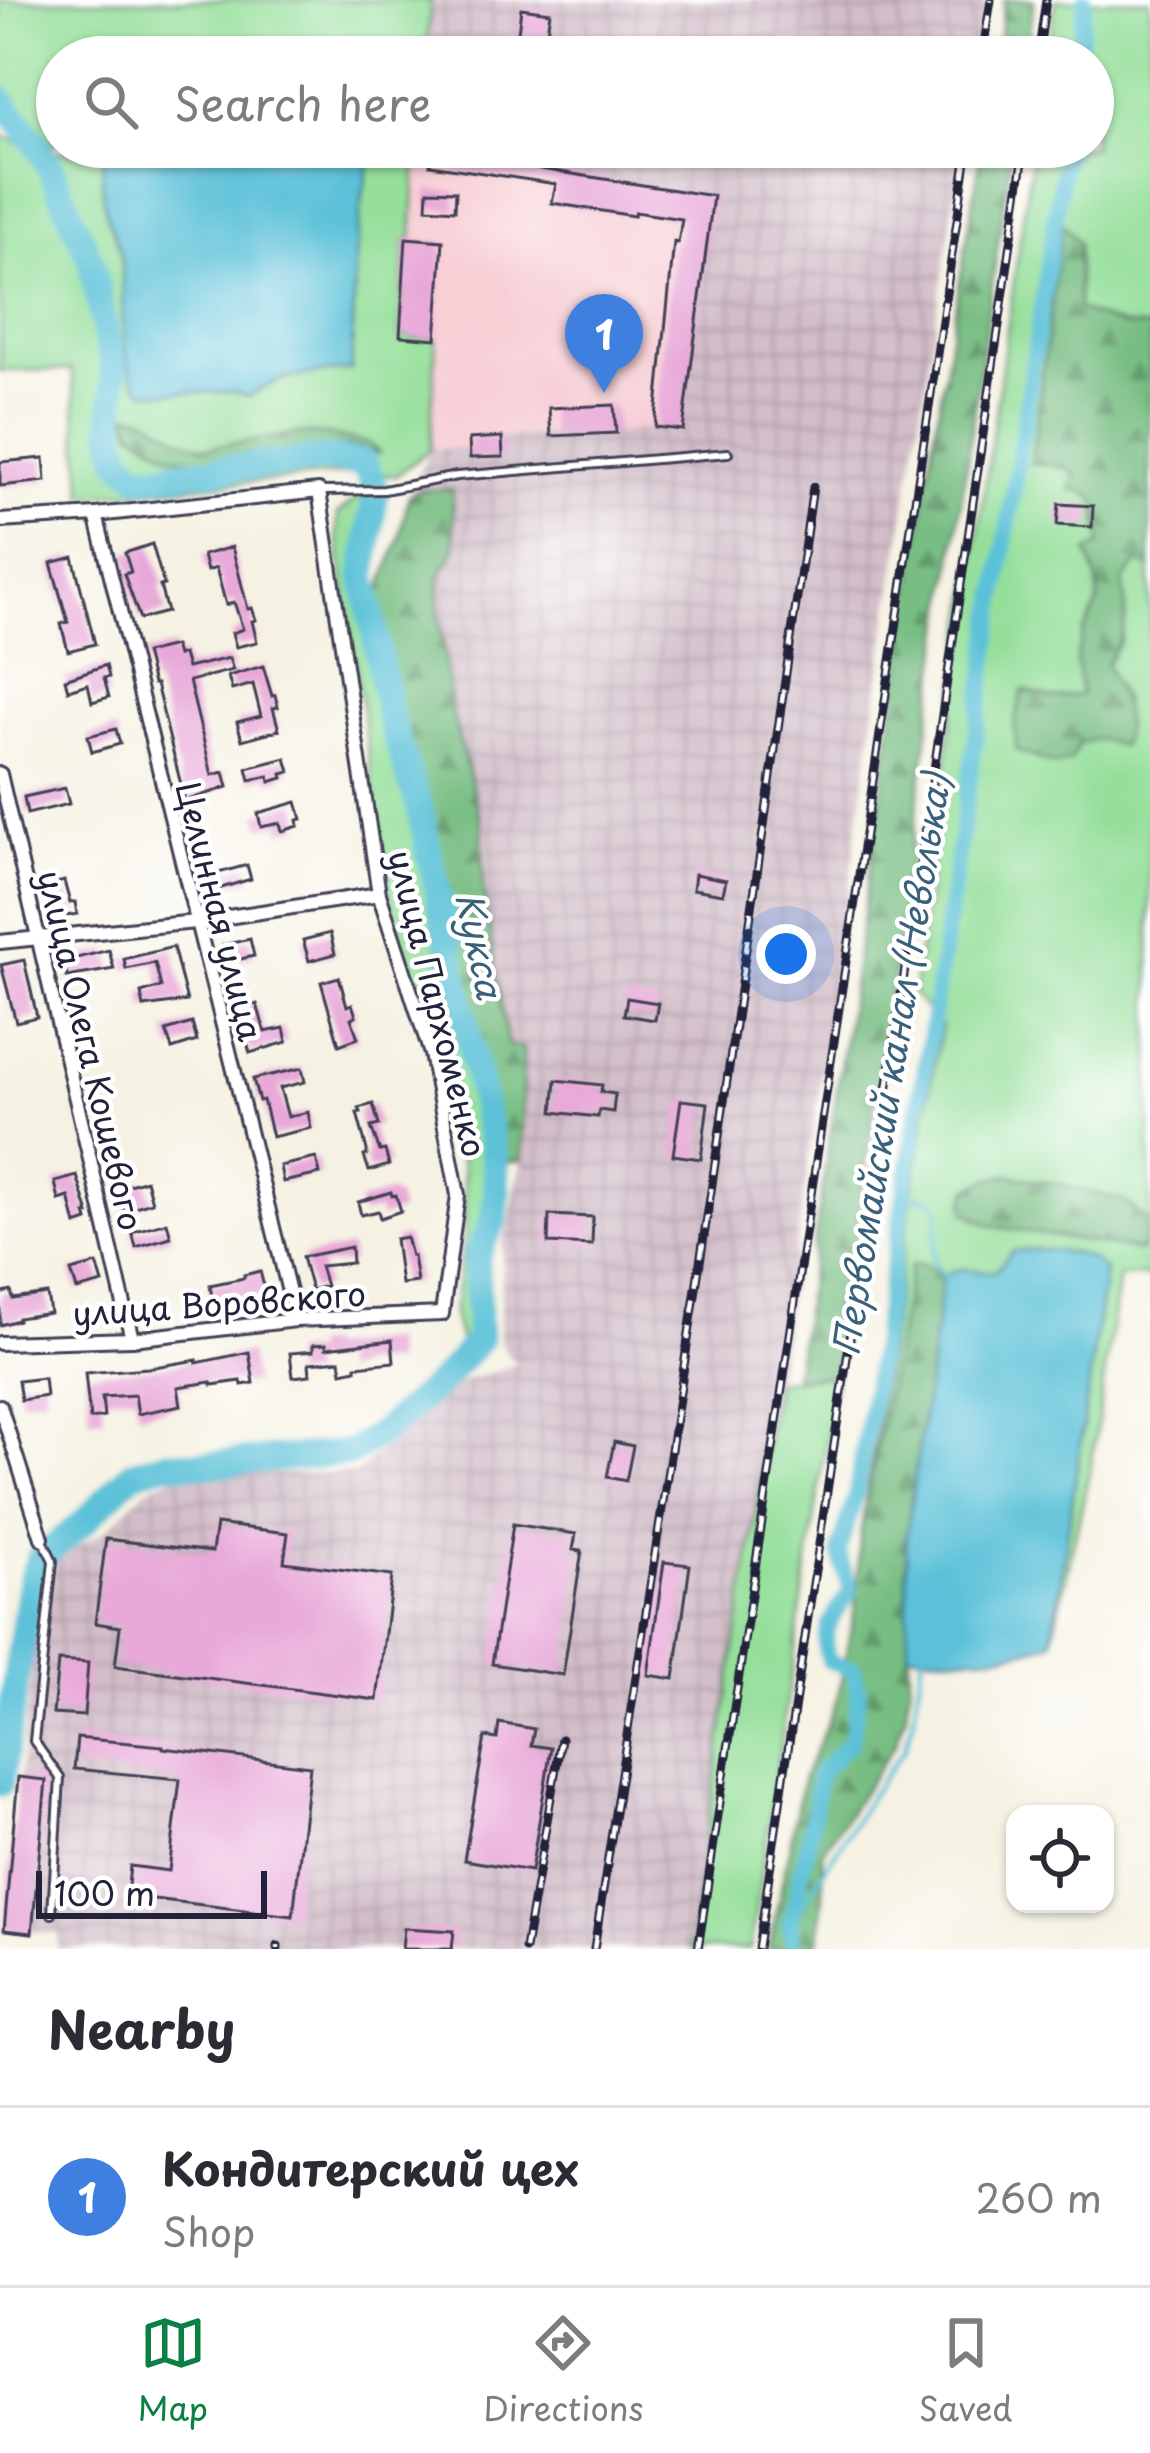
<!DOCTYPE html>
<meta charset="utf-8">
<style>
:root{--surface:#fff;--page:#f7f7f7;--text:#2b2b33;--muted:#7c7c81;--line:#e1e1e2;--accent:#0b8043}
body{margin:0;font-family:"Playpen Sans",sans-serif;background:var(--page);color:var(--text)}
.controls{position:absolute;right:36px;bottom:36px;display:grid;overflow:hidden;border-radius:24px;box-shadow:0 3px 9px #0004}
.controls button{width:108px;height:108px;display:grid;place-items:center;padding:0;border:0;border-bottom:3px solid var(--line);background:var(--surface);color:var(--text);font:60px sans-serif}
.scale{position:absolute;left:36px;bottom:30px;width:231px;box-sizing:border-box;padding-left:12px;border:6px solid #22223b;border-top:0;font-size:33px;line-height:42px;white-space:nowrap;color:#22223b;-webkit-text-stroke:9px #fff;paint-order:stroke}
.you{position:absolute;left:786px;top:954px;width:42px;height:42px;margin:-30px;border:9px solid #fff;border-radius:50%;background:#1a73e8;box-shadow:0 0 0 18px #1a73e833}
.badge{display:grid;place-items:center;width:78px;height:78px;border-radius:50%;background:var(--accent);color:#fff;font-size:39px;font-weight:700}
.pin{position:absolute;translate:-50% -99px;filter:drop-shadow(0 3px 6px #0008)}
.pin::after{content:'';position:absolute;top:63px;width:42px;height:36px;background:inherit;clip-path:polygon(0 0,100% 0,50% 100%)}
.list{margin:0;padding:0;list-style:none}
h2{display:flex;justify-content:space-between;align-items:center;height:156px;margin:0;padding:0 48px;font-size:51px}
h2 small{font-size:39px;font-weight:400;color:var(--muted)}
.list li{display:grid;grid-template-columns:78px 1fr auto;gap:36px;align-items:center;box-sizing:border-box;height:180px;padding:0 48px;border-top:3px solid var(--line)}
.list b{display:block;font-size:45px;white-space:nowrap}
.list p{margin:0;font-size:39px;white-space:nowrap;color:var(--muted)}
.list em{font-size:39px;font-style:normal;color:var(--muted)}
.icon{flex:none;width:66px;height:66px;fill:none;stroke:currentColor;stroke-width:2;stroke-linecap:round;stroke-linejoin:round}
.map{position:relative;flex:none;width:1150px;height:1949px;overflow:hidden}
.search{position:absolute;background:var(--surface);box-shadow:0 3px 9px #0004;left:36px;right:36px;top:36px;height:132px;display:flex;align-items:center;gap:30px;box-sizing:border-box;padding:0 42px;border-radius:66px;color:var(--muted);font-size:45px}
.sheet{height:336px;background:var(--surface)}
nav{display:flex;justify-content:space-around;align-items:center;box-sizing:border-box;height:168px;border-top:3px solid var(--line);background:var(--surface);font-size:33px;color:var(--muted)}
nav a{display:grid;justify-items:center;gap:6px}
nav .on{color:var(--accent)}
.map>svg:first-child{display:block}
.built{fill:#f7cfd5}
.industrial{fill:url(#industrial-grid)}
.green{fill:#96df9b;stroke:#5c806b;stroke-width:3;fill-rule:evenodd}
.forest{fill:url(#forest-firs);stroke:#4d705f;stroke-width:3}
.water{fill:#5bc1d8;stroke:#3e728a;stroke-width:3}
.lines{fill:none;stroke-linecap:round;stroke-linejoin:round}
.stream{stroke:#5bc1d8;stroke-width:4.5}
.canal{stroke:#5bc1d8;stroke-width:16}
.river{stroke:#5bc1d8;stroke-width:27}
.building{fill:#e8a9d8}
.service-casing{stroke:#424154;stroke-width:12}
.minor-casing{stroke:#424154;stroke-width:18}
.service{stroke:#fff;stroke-width:6}
.minor{stroke:#fff;stroke-width:12}
.rail-casing{stroke:#22223b;stroke-width:9}
.rail{stroke:#fff;stroke-width:4.5;stroke-dasharray:14;stroke-linecap:butt}
.labels{text-anchor:middle;dominant-baseline:central;stroke-width:9;stroke-linejoin:round;paint-order:stroke}
.street-label{font-size:33px;fill:#22223b;stroke:#fff}
.water-label{font-size:36px;font-style:italic;fill:#39627a;stroke:#fff}
</style>
<div class="map">
<svg width="1150" height="1949" viewBox="0 0 1150 1949">
<defs>
<pattern id="industrial-grid" width="8" height="8" patternUnits="userSpaceOnUse" patternTransform="scale(3)"><rect width="8" height="8" fill="#d2bdc8"/><path d="M0 4h8M4 0v8" fill="none" stroke="#b4a2ad"/></pattern>
<pattern id="forest-firs" width="22" height="20" patternUnits="userSpaceOnUse" patternTransform="scale(3)"><rect width="22" height="20" fill="#78be83"/><path d="M5 1l3.5 6h-7zM16 11l3.5 6h-7z" fill="#629a6c"/></pattern>
</defs>
<rect width="100%" height="100%" fill="#fff"/>
<filter id="ink" filterUnits="userSpaceOnUse"><feTurbulence type="fractalNoise" baseFrequency=".00833" numOctaves="2"/><feDisplacementMap in="SourceGraphic" scale="24" xChannelSelector="R" yChannelSelector="G"/><feConvolveMatrix kernelMatrix="1 2 1 2 8 2 1 2 1" color-interpolation-filters="sRGB"/></filter>
<filter id="wash" filterUnits="userSpaceOnUse"><feTurbulence type="fractalNoise" baseFrequency=".004" numOctaves="4" result="noise"/><feDisplacementMap in="SourceGraphic" scale="48" xChannelSelector="R" yChannelSelector="G"/><feGaussianBlur stdDeviation="2.7" result="paint"/><feColorMatrix in="noise" values="0 0 0 0 0 0 0 0 0 0 0 0 0 0 0 0 0 1.4 0 .05"/><feComposite in="paint" operator="in"/></filter>
<g filter="url(#wash)">
<rect width="100%" height="100%" fill="#f6f2e3"/>
<polygon class="built" points="417,149 713,196 683,430 655,427 616,433 502,437 503,457 470,458 469,448 430,449 436,340 400,336 406,239 412,238"/>
<g class="industrial">
<polygon points="431,0 986,0 977,57 426,57"/>
<polygon points="405,147 963,147 897,561 776,1381 689,1949 59,1949 59,1933 4,1930 41,1572 46,1564 108,1529 146,1489 173,1477 223,1473 355,1474 434,1400 456,1384 517,1364 505,1352 499,1339 503,1244 524,1152 523,1048 508,1046 483,889 482,824 451,709 438,607 440,575 455,550 421,489 409,495 430,449 469,448 470,458 502,457 502,437 616,433 655,427 682,430 713,196 417,149 405,151"/>
</g>
<g class="green">
<polygon points="0,0 431,0 426,57 57,57 57,143 47,143 15,110 0,89"/>
<path d="M1056,0H1150V328L1123,326L1077,310L1078,243L1062,224L1031,462C1042,465 1061,463 1070,470C1081,478 1083,491 1096,500L1101,544L1087,553L1097,578L1098,604L1084,630L1082,695L1052,698L1023,690L1017,751L1056,765L1071,760L1079,743L1098,739L1124,702L1106,665L1121,640L1123,581L1139,561L1150,567V1276L1119,1277L1092,1460L1052,1642L1105,1271L995,1272L963,1269L943,1274L923,1265L911,1266L860,1537L910,1207L941,1026L913,994L1033,147H1093V57H1047ZM1008,1175L1063,1185L1124,1201L1141,1251L993,1226L975,1219Z"/>
<path d="M0,135C32,149 68,157 103,150L106,211L120,250L124,283L122,314L146,392H235L250,397C277,374 317,374 351,370C355,299 352,213 375,147H405L406,151L417,149L412,239H406L400,336L436,339L430,449L396,476L359,473L84,496L72,370L0,371ZM128,415C160,417 175,443 204,447C229,451 270,436 297,434C326,432 351,443 378,452L349,446L173,456L132,431Z"/>
<polygon points="356,499 367,499 359,580 388,735 415,818 488,1164 485,1223 471,1253 472,1337 461,1345 453,1314 465,1230 463,1172 454,1123 387,887 337,534 338,514"/>
<polygon points="836,1375 750,1949 689,1949 776,1381"/>
</g>
<g class="forest">
<polygon points="1004,0 1034,0 1025,57 997,57"/>
<polygon points="982,147 1012,147 836,1375 794,1379 930,462"/>
<path d="M1062,223L1078,243V310L1123,326L1150,328V567L1138,562L1123,581C1129,618 1126,632 1106,664C1119,693 1132,716 1121,746L1098,739L1079,743L1071,760L1056,765L1017,751L1014,724L1023,690L1052,698L1081,695L1076,659L1084,630L1098,604L1097,578L1087,552L1101,544L1096,500L1083,491L1070,489L1076,475L1065,466L1031,463Z"/>
<polygon points="128,414 146,417 182,439 205,448 297,434 331,435 367,443 381,454 349,446 202,462 173,456 132,430"/>
<polygon points="421,490 452,489 455,550 440,575 438,607 451,709 482,824 483,889 508,1046 523,1048 522,1160 502,1162 448,891 427,810 397,718 379,594 399,540 409,495"/>
<polygon points="1008,1175 1063,1185 1124,1201 1146,1219 1142,1251 993,1226 966,1212 965,1202 969,1188 989,1179"/>
<polygon points="911,1265 923,1265 943,1274 906,1537 910,1684 905,1717 895,1744 822,1852 823,1895 817,1949 769,1949 803,1777 831,1716 839,1692 856,1601 860,1537"/>
</g>
<g class="water">
<path d="M103,147H375C352,213 355,300 351,370C317,374 276,373 250,397L235,392H146C114,372 126,291 121,257C119,241 111,228 106,213C100,193 103,168 103,147Z"/>
<path d="M1035,1249C1059,1251 1089,1250 1105,1271L1052,1642C1004,1660 959,1658 908,1653L906,1537L943,1274L963,1269L995,1272L1012,1251Z"/>
</g>
<g class="lines">
<g class="stream">
<polyline points="905,1192 936,1201 939,1214 933,1263 947,1278"/>
<polyline points="790,1924 873,1792 904,1749 913,1722 923,1654"/>
</g>
<g class="canal">
<polyline points="1078,57 1085,0"/>
<path d="M794,1949L790,1924L811,1828L819,1773L850,1742L859,1695L854,1670L829,1661C818,1633 834,1614 850,1591L839,1551L856,1494L934,1010L1066,147"/>
</g>
<polyline class="river" points="0,98 34,141 49,165 91,261 114,371 113,431 120,459 140,477 325,459 364,463 376,490 364,575 390,720 419,806 494,1155 497,1194 494,1220 476,1257 479,1340 441,1381 386,1429 350,1453 215,1464 166,1463 132,1473 83,1523 39,1559 31,1580 0,1783"/>
</g>
<g id="blocks">
<g class="building">
<polygon points="521,8 550,12 546,38 518,33"/>
<polygon points="432,152 713,196 683,430 655,427 674,242 678,243 682,219 635,212 634,216 552,203 556,184 430,165"/>
<polygon points="428,190 456,191 455,210 427,208"/>
<polygon points="406,238 443,241 436,339 400,336"/>
<polygon points="614,405 616,433 551,436 549,408"/>
<polygon points="502,437 503,457 470,458 469,439"/>
<polygon points="44,458 46,481 0,486 0,462"/>
<polygon points="1059,504 1093,506 1092,527 1057,525"/>
<polygon points="152,544 164,585 160,586 167,612 140,619 124,574 131,572 125,553"/>
<polygon points="232,547 248,609 252,608 256,620 252,621 257,642 236,647 232,633 243,629 234,602 226,605 216,568 207,571 203,555"/>
<polygon points="73,557 95,644 68,651 61,624 68,622 51,563"/>
<polygon points="174,646 177,656 183,654 187,668 229,658 233,670 189,681 212,775 224,772 228,787 185,801 156,684 153,684 145,653"/>
<polygon points="106,665 109,677 104,678 109,697 92,702 88,684 68,690 65,679"/>
<polygon points="263,666 272,696 275,695 278,707 273,708 279,730 242,740 237,722 261,716 253,684 232,690 228,676"/>
<polygon points="116,729 120,744 92,752 88,736"/>
<polygon points="286,758 290,772 282,774 283,778 270,782 269,776 250,780 247,768"/>
<polygon points="65,788 69,804 27,814 24,797"/>
<polygon points="297,802 302,819 298,820 299,826 282,831 280,823 261,827 258,813"/>
<polygon points="247,865 251,879 208,892 204,877"/>
<polygon points="695,874 726,880 723,894 693,889"/>
<polygon points="64,881 70,903 75,902 77,914 54,918 48,885"/>
<polygon points="330,933 335,954 309,961 303,940"/>
<polygon points="250,939 254,956 227,962 223,945"/>
<polygon points="173,947 187,1001 144,1007 141,993 161,987 155,963 126,969 124,959"/>
<polygon points="109,950 114,969 67,977 64,961"/>
<polygon points="24,960 37,1017 16,1022 1,965"/>
<polygon points="339,977 347,1006 352,1004 356,1016 351,1018 358,1038 339,1045 321,982"/>
<polygon points="627,998 658,1003 655,1020 624,1015"/>
<polygon points="257,1004 265,1032 284,1028 287,1042 250,1053 237,1010"/>
<polygon points="192,1023 197,1041 172,1049 166,1031"/>
<polygon points="302,1068 305,1082 280,1088 288,1117 308,1112 311,1128 272,1137 263,1100 259,1101 253,1079"/>
<polygon points="556,1080 602,1085 601,1092 615,1094 613,1112 599,1110 598,1117 553,1112"/>
<polygon points="681,1100 708,1103 701,1159 673,1155"/>
<polygon points="373,1104 379,1125 371,1127 380,1151 385,1150 389,1165 369,1171 364,1156 367,1155 367,1150 357,1113 361,1112 359,1108"/>
<polygon points="316,1158 320,1174 283,1182 280,1166"/>
<polygon points="77,1176 89,1214 86,1214 88,1221 76,1225 69,1197 59,1200 55,1182"/>
<polygon points="146,1180 152,1202 125,1210 119,1188"/>
<polygon points="391,1192 392,1196 396,1195 401,1211 380,1218 378,1211 361,1215 358,1202"/>
<polygon points="549,1215 593,1217 592,1245 548,1243"/>
<polygon points="167,1222 171,1237 136,1247 132,1232"/>
<polygon points="406,1237 411,1256 413,1256 417,1282 401,1284 395,1239"/>
<polygon points="351,1247 352,1263 320,1266 326,1286 311,1290 302,1257"/>
<polygon points="97,1264 103,1283 77,1290 71,1271"/>
<polygon points="260,1271 266,1295 214,1308 210,1285 244,1278 244,1275"/>
<polygon points="11,1291 13,1299 47,1294 50,1313 18,1318 18,1320 0,1325 0,1294"/>
<polygon points="392,1340 394,1362 356,1366 356,1369 342,1372 340,1360 309,1363 310,1375 293,1377 290,1353 313,1351 313,1345 326,1344 326,1348"/>
<polygon points="249,1352 254,1383 242,1385 241,1381 212,1385 211,1382 178,1387 181,1405 138,1414 135,1395 102,1397 104,1417 90,1419 85,1373 148,1368 197,1360 197,1363"/>
<polygon points="44,1378 46,1396 21,1400 18,1381"/>
<polygon points="614,1442 633,1446 626,1481 607,1477"/>
<polygon points="216,1524 288,1533 284,1562 392,1576 377,1700 115,1666 120,1627 95,1623 106,1539 212,1552"/>
<polygon points="513,1524 576,1534 573,1550 582,1551 563,1675 492,1664"/>
<polygon points="664,1562 690,1565 674,1679 648,1675"/>
<polygon points="58,1661 88,1663 84,1716 53,1714"/>
<polygon points="499,1723 534,1729 531,1745 551,1748 531,1871 464,1860 485,1737 497,1739"/>
<polygon points="77,1738 163,1746 163,1748 310,1766 293,1916 145,1898 144,1908 126,1905 130,1866 169,1871 180,1779 74,1769"/>
<polygon points="18,1777 46,1780 32,1933 4,1930"/>
<polygon points="404,1928 454,1931 452,1949 402,1949"/>
</g>
</g>
</g>
<g filter="url(#ink)">
<use href="#blocks" fill-opacity="0" stroke="#424154" stroke-width="3"/>
<g class="lines">
<defs>
<g id="service">
<polyline points="322,491 384,490 457,476 728,453"/>
<polyline points="42,1538 53,1561 34,1741 60,1778 52,1914"/>
</g>
<g id="minor">
<polyline points="96,515 296,1320"/>
<polyline points="0,521 96,515 319,491 379,894 431,1054 458,1195 442,1314 296,1320 132,1339 0,1343"/>
<polyline points="0,774 132,1339"/>
<polyline points="0,942 195,922 379,894"/>
<polyline points="0,1406 42,1538"/>
</g>
</defs>
<use href="#service" class="service-casing"/>
<use href="#minor" class="minor-casing"/>
<use href="#service" class="service"/>
<use href="#minor" class="minor"/>
<defs>
<g id="rail">
<polyline points="982,57 991,0"/>
<polyline points="1038,57 1046,0"/>
<polyline points="278,1949 278,1946"/>
<polyline points="525,1949 561,1739"/>
<polyline points="594,1949 711,1191 813,487"/>
<polyline points="698,1949 968,147"/>
<polyline points="758,1949 876,1166 1025,147"/>
</g>
</defs>
<use href="#rail" class="rail-casing"/>
<use href="#rail" class="rail"/>
</g>
</g>
<g class="labels">
<g class="street-label">
<text transform="translate(221 911) rotate(76)">Целинная улица</text>
<text transform="translate(439 1003) rotate(76)">улица Пархоменко</text>
<text transform="translate(92 1050) rotate(77)">улица Олега Кошевого</text>
<text transform="translate(219 1302) rotate(-4)">улица Воровского</text>
</g>
<g class="water-label">
<text transform="translate(481 945) rotate(78)">Кукса</text>
<text transform="translate(890 1064) rotate(-81)">Первомайский канал (Неволька)</text>
</g>
</g>
</svg>
<div class="controls">
<button><svg class="icon" aria-label="locate" viewBox="0 0 24 24"><circle cx="12" cy="12" r="6"/><path d="M12 2v4M12 18v4M2 12h4M18 12h4"/></svg></button>
</div>
<div class="scale">100 m</div>
<div class="you"></div>
<div class="pin badge" style="left:604px;top:393px;background:#3f7fe0">1</div>
<div class="search"><svg class="icon" aria-label="search" viewBox="0 0 24 24"><circle cx="10" cy="10" r="6"/><path d="M15 15l6 6"/></svg>Search here</div>
</div>
<section class="sheet">
<h2>Nearby<small></small></h2>
<ul class="list">
<li><span class="badge" style="background:#3f7fe0">1</span><div><b>Кондитерский цех</b><p>Shop</p></div><em>260 m</em></li>
</ul>
</section>
<nav>
<a class="on"><svg class="icon" aria-label="map" viewBox="0 0 24 24"><path d="M3 6l6-2 6 2 6-2v14l-6 2-6-2-6 2zM9 4v14M15 6v14"/></svg>Map</a>
<a><svg class="icon" aria-label="directions" viewBox="0 0 24 24"><path d="M12 3l9 9-9 9-9-9zM9 14v-3h6M13 9l2 2-2 2"/></svg>Directions</a>
<a><svg class="icon" aria-label="saved" viewBox="0 0 24 24"><path d="M7 4h10v16l-5-4-5 4z"/></svg>Saved</a>
</nav>
